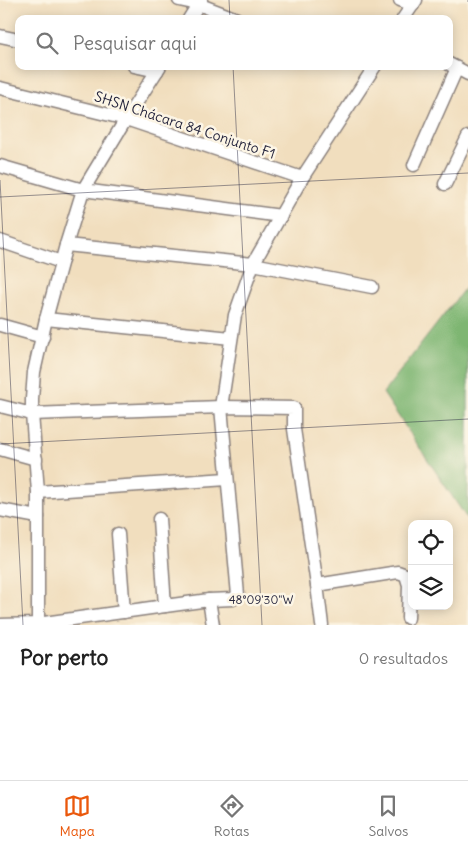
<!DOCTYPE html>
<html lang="pt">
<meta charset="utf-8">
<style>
:root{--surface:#fff;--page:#f6f6f6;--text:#222;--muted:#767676;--line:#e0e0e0;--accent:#ea580c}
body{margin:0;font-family:Delius,sans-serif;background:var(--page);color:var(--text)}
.controls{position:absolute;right:15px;bottom:15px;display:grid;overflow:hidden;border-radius:10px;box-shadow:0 2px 12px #0003}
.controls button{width:45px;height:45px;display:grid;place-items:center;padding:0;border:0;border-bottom:1px solid var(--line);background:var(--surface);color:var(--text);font:25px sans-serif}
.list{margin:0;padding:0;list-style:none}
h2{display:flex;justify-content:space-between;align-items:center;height:65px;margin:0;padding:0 20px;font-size:21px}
h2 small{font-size:16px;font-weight:400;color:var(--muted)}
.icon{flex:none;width:28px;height:28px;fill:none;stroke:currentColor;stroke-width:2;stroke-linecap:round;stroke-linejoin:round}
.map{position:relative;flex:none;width:468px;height:625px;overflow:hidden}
.search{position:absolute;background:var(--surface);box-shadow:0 2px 12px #0003;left:15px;right:15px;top:15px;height:55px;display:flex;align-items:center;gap:12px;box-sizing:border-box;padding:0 18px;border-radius:10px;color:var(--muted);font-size:19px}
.sheet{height:155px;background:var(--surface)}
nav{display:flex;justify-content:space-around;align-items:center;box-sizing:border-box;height:70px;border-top:1px solid var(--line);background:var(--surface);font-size:14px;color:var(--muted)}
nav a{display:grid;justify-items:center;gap:2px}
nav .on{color:var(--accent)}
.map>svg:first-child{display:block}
.forest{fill:#7eb672;stroke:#506c56}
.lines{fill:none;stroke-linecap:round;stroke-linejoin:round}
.minor-casing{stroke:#8a807c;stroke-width:15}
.minor{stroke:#fff;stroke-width:12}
.ticks{fill:none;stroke:#22223b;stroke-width:1;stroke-opacity:0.45}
.labels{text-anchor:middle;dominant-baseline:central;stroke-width:5;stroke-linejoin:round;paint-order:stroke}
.street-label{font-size:14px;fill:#22223b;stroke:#fcf5e5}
.ticks-label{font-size:12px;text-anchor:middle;fill:#22223b;stroke:#fcf5e5;stroke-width:5;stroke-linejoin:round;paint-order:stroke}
</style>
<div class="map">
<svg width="468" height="625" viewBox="0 0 468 625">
<rect width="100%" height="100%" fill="#fcf5e5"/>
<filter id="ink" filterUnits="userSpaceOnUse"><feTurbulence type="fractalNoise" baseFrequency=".02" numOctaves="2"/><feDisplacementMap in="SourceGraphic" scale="10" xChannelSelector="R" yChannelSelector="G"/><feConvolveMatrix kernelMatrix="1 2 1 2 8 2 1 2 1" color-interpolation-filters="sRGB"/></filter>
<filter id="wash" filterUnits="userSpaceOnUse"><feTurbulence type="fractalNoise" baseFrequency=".0096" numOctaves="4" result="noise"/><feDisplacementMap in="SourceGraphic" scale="20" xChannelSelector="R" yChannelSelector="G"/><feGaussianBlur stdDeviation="1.12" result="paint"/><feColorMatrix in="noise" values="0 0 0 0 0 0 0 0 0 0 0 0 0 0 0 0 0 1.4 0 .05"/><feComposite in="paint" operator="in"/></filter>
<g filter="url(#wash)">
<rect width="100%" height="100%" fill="#f1debe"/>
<polygon class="forest" points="468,284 468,520 383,393"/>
</g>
<g filter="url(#ink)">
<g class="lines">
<defs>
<g id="minor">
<polyline points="179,0 198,4 237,19"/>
<polyline points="400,0 413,5"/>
<polyline points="189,19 201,0"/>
<polyline points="403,19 416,0"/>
<polyline points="0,36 19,40"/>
<polyline points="449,64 468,74"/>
<polyline points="134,66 157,71"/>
<polyline points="0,88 126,119 302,178"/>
<polyline points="414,165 457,68"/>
<polyline points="0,166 83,190 281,216"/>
<polyline points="445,184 468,137"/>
<polyline points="0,241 61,262"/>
<polyline points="66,245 253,264 372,287"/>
<polyline points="46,319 231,338"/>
<polyline points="0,325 43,337"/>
<polyline points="0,406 32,414 221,407 294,408 294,429 317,585 322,625"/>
<polyline points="0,449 36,459"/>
<polyline points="38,492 227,479"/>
<polyline points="0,510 38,517"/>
<polyline points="159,519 165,606"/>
<polyline points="118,534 124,612"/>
<polyline points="317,585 398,572 406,575 409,585 408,618"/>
<polyline points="209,600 213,625"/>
<polyline points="0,625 37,624 165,606 209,600 233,599 238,595 221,407 235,315 253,264 302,178 375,66"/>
<polyline points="38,625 38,492 32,414 32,399 34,372 46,319 66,245 83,190 126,119 160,66"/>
</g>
</defs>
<use href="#minor" class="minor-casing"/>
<use href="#minor" class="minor"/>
</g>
</g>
<path class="ticks" d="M229,0L230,19M468,0V2M233,66L262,625M0,180L23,625M0,197L468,173M0,444L468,419"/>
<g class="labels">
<g class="street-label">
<text transform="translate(185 125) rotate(18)">SHSN Chácara 84 Conjunto F1</text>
</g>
</g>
<g class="ticks-label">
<text x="261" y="604">48°09'30"W</text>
</g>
</svg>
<div class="controls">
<button><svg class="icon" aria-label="locate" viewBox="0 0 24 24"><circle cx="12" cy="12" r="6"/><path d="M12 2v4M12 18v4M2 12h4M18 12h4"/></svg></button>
<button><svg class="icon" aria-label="layers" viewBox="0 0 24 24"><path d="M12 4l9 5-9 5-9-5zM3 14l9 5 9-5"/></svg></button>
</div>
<div class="search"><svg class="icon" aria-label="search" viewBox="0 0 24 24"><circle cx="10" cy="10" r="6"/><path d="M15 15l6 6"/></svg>Pesquisar aqui</div>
</div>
<section class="sheet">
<h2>Por perto<small>0 resultados</small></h2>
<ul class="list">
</ul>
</section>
<nav>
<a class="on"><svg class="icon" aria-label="map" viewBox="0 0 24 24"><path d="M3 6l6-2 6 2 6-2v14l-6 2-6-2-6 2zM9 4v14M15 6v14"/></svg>Mapa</a>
<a><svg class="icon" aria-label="directions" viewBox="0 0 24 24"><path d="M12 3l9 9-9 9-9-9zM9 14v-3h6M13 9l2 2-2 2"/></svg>Rotas</a>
<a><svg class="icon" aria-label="saved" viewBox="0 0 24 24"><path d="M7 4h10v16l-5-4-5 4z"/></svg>Salvos</a>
</nav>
